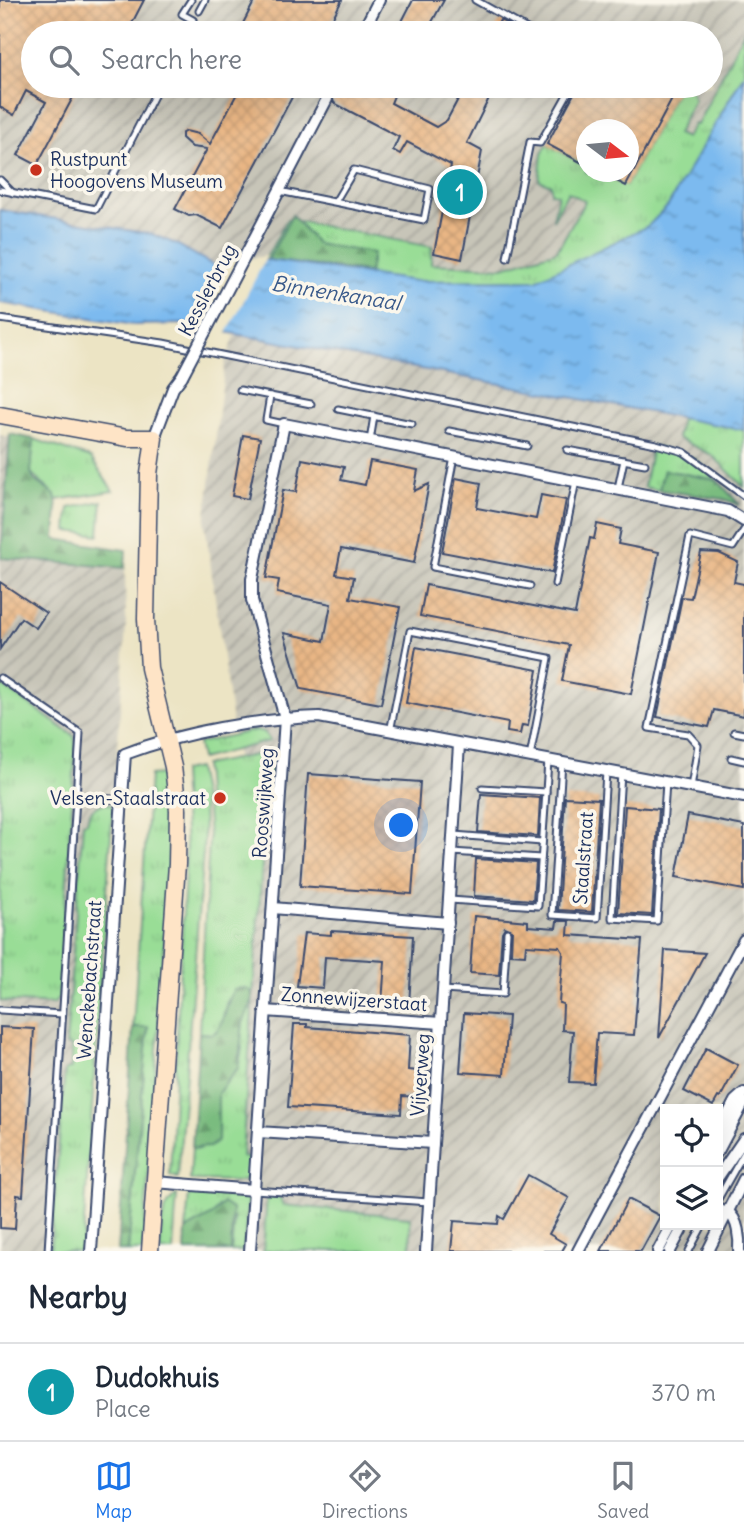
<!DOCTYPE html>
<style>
:root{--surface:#fff;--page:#f2f2f3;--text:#1f2937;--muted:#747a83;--line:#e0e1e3;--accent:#1a73e8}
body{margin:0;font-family:Delius,sans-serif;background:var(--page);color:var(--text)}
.controls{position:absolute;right:21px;bottom:21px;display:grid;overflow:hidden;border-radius:0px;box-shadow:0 7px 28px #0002}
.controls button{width:63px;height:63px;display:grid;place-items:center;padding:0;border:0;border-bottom:2px solid var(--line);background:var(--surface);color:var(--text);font:35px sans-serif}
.compass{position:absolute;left:576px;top:119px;width:63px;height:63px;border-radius:50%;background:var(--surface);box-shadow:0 7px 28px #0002;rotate:106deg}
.you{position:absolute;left:402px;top:826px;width:24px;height:24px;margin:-18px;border:5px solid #fff;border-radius:50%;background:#1a73e8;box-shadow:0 0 0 10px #1a73e833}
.badge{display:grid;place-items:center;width:46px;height:46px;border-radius:50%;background:var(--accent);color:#fff;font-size:23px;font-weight:700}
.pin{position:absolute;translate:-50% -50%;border:4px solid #fff;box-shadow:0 2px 7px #0006}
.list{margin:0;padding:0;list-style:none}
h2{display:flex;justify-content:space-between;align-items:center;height:91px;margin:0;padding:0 28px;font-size:30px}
h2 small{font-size:23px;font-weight:400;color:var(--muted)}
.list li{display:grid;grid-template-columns:46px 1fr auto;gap:21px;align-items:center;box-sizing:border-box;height:98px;padding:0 28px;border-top:2px solid var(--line)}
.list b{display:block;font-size:26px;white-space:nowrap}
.list p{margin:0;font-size:23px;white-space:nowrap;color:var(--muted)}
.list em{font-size:23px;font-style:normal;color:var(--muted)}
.icon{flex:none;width:38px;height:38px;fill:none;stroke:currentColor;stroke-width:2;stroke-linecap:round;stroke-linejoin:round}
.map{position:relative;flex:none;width:744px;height:1251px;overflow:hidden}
.search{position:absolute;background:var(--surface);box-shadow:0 7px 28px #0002;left:21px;right:21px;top:21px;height:77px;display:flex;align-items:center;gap:18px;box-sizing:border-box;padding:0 24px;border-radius:38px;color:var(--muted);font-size:26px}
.sheet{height:189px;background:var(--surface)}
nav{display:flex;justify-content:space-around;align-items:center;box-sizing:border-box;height:98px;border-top:2px solid var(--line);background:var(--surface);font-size:19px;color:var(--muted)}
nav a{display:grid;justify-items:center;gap:4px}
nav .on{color:var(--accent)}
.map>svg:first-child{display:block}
.industrial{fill:url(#industrial-furrows);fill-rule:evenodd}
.grass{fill:url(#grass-tufts);stroke:#5a867a;stroke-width:2}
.forest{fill:url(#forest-firs);stroke:#4a766e;stroke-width:2}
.water{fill:url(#water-ripples);stroke:#4b74a6;stroke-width:2}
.pier{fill:#ece4c4}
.building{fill:url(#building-cross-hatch)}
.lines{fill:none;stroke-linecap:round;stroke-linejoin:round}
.street-tunnel{stroke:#c2c0b0;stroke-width:10;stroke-dasharray:10 5;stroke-linecap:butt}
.lane-casing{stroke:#3a4a6d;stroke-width:9}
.street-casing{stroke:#3a4a6d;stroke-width:14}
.secondary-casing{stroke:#3a4a6d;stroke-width:19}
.lane{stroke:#fff;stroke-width:5}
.street{stroke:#fff;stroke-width:10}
.secondary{stroke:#fee4c6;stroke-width:16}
.street-bridge-casing{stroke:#3a4a6d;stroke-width:14;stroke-linecap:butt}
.street-bridge{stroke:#fff;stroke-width:10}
.poi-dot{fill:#c8321e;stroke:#fbf7ec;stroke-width:2.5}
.labels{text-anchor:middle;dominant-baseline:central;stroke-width:7;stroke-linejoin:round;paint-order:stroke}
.poi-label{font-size:19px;fill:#1b2f5e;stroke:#fbf7ec;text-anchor:start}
.street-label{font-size:19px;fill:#1b2f5e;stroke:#fbf7ec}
.water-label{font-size:21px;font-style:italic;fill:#38598a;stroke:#fbf7ec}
</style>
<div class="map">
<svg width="744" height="1251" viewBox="0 0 744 1251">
<defs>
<pattern id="industrial-furrows" width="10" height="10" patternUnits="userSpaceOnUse" patternTransform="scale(1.75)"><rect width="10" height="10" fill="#c7c5b8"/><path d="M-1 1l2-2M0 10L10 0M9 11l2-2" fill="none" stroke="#a1a099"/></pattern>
<pattern id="grass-tufts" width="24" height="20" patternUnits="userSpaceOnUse" patternTransform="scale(1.75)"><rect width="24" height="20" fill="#99dd96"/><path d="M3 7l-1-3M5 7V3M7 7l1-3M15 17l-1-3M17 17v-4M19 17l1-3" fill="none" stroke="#83be84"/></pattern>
<pattern id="forest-firs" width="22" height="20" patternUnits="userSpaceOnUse" patternTransform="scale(1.75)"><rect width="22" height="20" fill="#7abc7f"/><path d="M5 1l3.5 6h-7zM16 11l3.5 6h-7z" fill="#63996b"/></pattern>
<pattern id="water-ripples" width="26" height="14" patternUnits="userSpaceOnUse" patternTransform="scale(1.75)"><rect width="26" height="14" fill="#7bbaef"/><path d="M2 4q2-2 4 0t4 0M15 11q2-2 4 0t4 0" fill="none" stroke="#6498c5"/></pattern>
<pattern id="building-cross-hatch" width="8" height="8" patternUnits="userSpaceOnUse" patternTransform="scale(1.75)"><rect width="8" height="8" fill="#e9b684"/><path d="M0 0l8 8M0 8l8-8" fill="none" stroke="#c79d74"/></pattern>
</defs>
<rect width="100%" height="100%" fill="#fbf7ec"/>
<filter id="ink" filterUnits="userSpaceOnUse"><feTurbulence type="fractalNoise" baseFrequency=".0143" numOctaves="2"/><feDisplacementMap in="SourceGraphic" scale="14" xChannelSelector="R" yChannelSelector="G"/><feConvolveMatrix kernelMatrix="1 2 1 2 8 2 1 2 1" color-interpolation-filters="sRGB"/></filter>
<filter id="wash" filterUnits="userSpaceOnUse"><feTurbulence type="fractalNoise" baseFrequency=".00686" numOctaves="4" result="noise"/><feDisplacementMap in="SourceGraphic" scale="28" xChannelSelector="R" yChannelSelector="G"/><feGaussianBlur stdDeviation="1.57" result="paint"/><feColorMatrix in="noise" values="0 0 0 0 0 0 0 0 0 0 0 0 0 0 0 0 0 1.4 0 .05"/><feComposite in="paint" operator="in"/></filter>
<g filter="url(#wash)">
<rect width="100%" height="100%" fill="#ece4c4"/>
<g class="industrial">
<path d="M0,0H744V1251H227L240,782L205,523L225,363L243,313L0,257ZM33,33H711V86H33ZM586,130H628V172H586ZM665,1109H718V1225H665Z"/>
<polygon points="0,435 9,437 1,558 125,568 126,626 82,1251 0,1251"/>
</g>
<g class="grass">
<polygon points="744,31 744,74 668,206 648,226 564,269 536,280 415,281 265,260 287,219 432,247 431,264 503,267 557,251 585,201 568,192 553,220 558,194 551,193 551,185 539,180 542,154 547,144 586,165 586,172 599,172 626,186 679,86 689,86 694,99 677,134 686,138 694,124 697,125"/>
<polygon points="681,418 744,430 744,487 712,455 677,438"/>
<path d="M34,439L91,458L113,491L56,500C50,479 14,482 34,439Z"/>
<polygon points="652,446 695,459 717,480 664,470 659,490 644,487"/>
<polygon points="102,501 99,535 67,531 69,508"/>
<polygon points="0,684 74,736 76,744 59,997 54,1004 0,1001"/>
<polygon points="256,730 264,732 270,741 201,759 198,743"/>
<polygon points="275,751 279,764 276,806 266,806 242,1157 250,1159 248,1177 242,1181 190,1180 192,1148 199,1149 218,1103 218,1093 238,1068 242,1048 227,1001 220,1029 213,1034 199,1033 209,839 204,765"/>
<polygon points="197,768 203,799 204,840 178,1178 170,1175 186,851 182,771"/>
<polygon points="163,774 172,805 170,864 143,1251 128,1251 148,1027 133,1027 150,775"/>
<path d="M106,803L113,806L82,1251H50L65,1070L71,1069L72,1047L66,1045L83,823L87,822C89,810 94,806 106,803Z"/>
<polygon points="189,1192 248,1198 244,1251 231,1251 234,1219 219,1206 214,1214 186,1230"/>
<path d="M177,1194L173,1251H160C162,1230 159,1208 177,1194Z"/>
<polygon points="267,1195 279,1195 283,1205 410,1217 411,1251 263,1251"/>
</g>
<g class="forest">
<polygon points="292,215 317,244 373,253 369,272 268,260"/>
<polygon points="10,434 34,439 31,472 34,480 55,495 57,506 55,539 126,550 125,568 1,558"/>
<polygon points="664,470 717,480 740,505 724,499 659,490"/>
<path d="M245,988L252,992V1002L243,1023L238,1068L218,1093V1140L210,1147L192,1148L199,1033L213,1034C226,1025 225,1003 234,989Z"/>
<polygon points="133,1027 148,1027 128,1251 118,1251"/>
<polygon points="223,1203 232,1209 231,1251 185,1251 186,1230 214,1214"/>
</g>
<polygon class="water" points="744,74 744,430 183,324 134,325 0,303 0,210 152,234 178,245 215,266 268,260 415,281 536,280 648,226 668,206"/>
<polygon class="pier" points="267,256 225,337 187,328 222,262"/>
<g id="blocks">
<g class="building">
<polygon points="0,0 144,0 127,33 33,33 33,86 79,86 37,165 18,155 46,102 26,91 14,115 0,107"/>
<polygon points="255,0 342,0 325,33 238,33"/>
<polygon points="413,0 444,0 426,33 396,33"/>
<polygon points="500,20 524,33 493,33"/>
<polygon points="241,86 298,86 222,228 196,215 189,216 175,209 207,149 192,147 182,138 182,133 186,131 198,134 210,144"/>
<polygon points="302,86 398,86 391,103 436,127 447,120 465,86 495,86 467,143 482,151 462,259 434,253 451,165 407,142 400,154 393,150 399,137 334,103 331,92 326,91 320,95"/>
<polygon points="578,86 679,86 626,186 599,172 628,172 628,130 586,130 586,165 547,144"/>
<polygon points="243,435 260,438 248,499 232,496"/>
<polygon points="302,459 344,467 341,480 365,485 370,461 418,470 414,491 429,484 414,563 341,549 336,574 354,577 350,598 400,607 381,704 301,689 284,633 324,641 331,604 277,593 279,580 266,578 283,490 296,492"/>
<polygon points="456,478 481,483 477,508 536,519 541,495 566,500 552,573 442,552"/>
<polygon points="597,524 621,529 618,544 659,552 631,694 562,681 569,645 420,616 426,585 575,614 590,538 594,539"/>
<polygon points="701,552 719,553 738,562 734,582 744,584 744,716 714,710 709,727 657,717 682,597 691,598"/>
<polygon points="0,582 46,613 36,628 21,618 0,649"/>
<polygon points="416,647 538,670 528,726 522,725 520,734 507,732 508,723 406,703"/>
<polygon points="308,774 420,782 412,894 300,886"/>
<polygon points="481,794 540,798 538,836 478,832"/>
<polygon points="565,797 599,799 592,912 558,910"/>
<polygon points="625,806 659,809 652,915 618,913"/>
<polygon points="688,815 744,826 744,890 676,877"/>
<polygon points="476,859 536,863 533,900 474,896"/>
<polygon points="474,916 528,921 528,926 556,928 557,921 569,921 568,935 642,940 634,1035 597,1033 593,1083 569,1082 573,1031 562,1030 563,1004 559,1003 563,952 560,947 526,945 525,955 511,954 512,930 505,927 502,932 499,975 470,973"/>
<polygon points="331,931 413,936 409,1006 382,1004 385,961 325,957 323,988 297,986 304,933 331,935"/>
<polygon points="665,950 705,953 659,1038"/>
<polygon points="464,1013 508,1016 504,1075 460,1072"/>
<polygon points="294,1024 307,1024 307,1027 410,1035 408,1070 430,1072 428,1103 420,1102 421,1097 402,1096 401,1114 288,1107"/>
<polygon points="0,1027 34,1029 23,1196 17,1195 15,1229 0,1228"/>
<polygon points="706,1048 738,1065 720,1098 718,1097 713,1106 684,1091"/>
<polygon points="528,1175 569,1198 549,1234 566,1244 562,1251 451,1251 454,1221 498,1224 499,1216 504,1219"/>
<polygon points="628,1199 660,1216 641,1251 601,1251"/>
</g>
</g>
</g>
<g filter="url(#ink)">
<use href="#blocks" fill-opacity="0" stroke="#3a4a6d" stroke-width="2"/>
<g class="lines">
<polyline class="street-tunnel" points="327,99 334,86"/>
<defs>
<g id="lane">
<polyline points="475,0 534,33"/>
<polyline points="199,11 205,0"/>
<polyline points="187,33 193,20 182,14 191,0"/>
<polyline points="0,180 13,193"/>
<polyline points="0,190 96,209 159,86"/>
<polyline points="279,191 424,220 430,189 354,170 335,202"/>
<polyline points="507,258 530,142 540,143 572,86"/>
<polyline points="0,319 163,343 656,444 684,452 744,496"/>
<polyline points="240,390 311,404"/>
<polyline points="270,396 266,420 284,424"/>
<polyline points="338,409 412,424"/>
<polyline points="449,431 527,446"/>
<polyline points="370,441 374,416"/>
<polyline points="567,450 645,464"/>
<polyline points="454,457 433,567 530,586"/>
<polyline points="618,488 624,460"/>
<polyline points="555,584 576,481"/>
<polyline points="0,678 80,733 48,1251"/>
<polyline points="390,732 410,631 549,658 530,757"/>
<polyline points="734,732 744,734"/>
<polyline points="731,758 744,761"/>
<polyline points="562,762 552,915 597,918 606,772"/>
<polyline points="621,773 612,918 657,921 666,782"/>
<polyline points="691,787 698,745 688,734 649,728 690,536 733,547 744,530"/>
<polyline points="482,788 546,792 548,760"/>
<polyline points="76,796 122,800"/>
<polyline points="454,835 542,842"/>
<polyline points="452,852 541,858"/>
<polyline points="450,900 538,906 546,792"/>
<polyline points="443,990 503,994 507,932"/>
<polyline points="0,1010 62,1014"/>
<polyline points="254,1190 429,1202"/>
<polyline points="718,1199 744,1153"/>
<polyline points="718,1206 728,1212"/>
<polyline points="689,1251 703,1225"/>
</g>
<g id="street">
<polyline points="362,33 379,0"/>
<polyline points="264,220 327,99"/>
<polyline points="154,438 173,388 182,376"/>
<polyline points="273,908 448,923"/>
<polyline points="265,1011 441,1023"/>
<polyline points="258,1132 433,1143"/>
<polyline points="718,1134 735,1101 744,1093"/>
<polyline points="718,1151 744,1102"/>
<polyline points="718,1177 744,1139"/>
<polyline points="155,1182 254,1190"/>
<path d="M728,1212C738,1219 740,1239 739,1251"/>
<path d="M91,1251L125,754C182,732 258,719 319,717L744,797"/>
<polyline points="250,1251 285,718 252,600 252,579 284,424 728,511 744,521"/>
<polyline points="426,1251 459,745"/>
<polyline points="578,1251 744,940"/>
<polyline points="658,1251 672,1225"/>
<polyline points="670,1251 684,1225"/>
<polyline points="708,1251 744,1179"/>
</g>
<polyline id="secondary" points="0,415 127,438 154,438 149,474 146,619 149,668 173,767 178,810 177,864 150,1251"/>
</defs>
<use href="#lane" class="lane-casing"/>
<use href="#street" class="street-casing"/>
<use href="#secondary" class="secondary-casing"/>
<use href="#lane" class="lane"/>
<use href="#street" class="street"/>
<use href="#secondary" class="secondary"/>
<defs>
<polyline id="street-bridge" points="182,376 264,220"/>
</defs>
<use href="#street-bridge" class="street-bridge-casing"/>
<use href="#street-bridge" class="street-bridge"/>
</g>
</g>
<g class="poi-dot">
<circle cx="36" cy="170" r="7"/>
<circle cx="220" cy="798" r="7"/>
</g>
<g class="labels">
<g class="poi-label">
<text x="50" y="159">Rustpunt<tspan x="50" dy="22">Hoogovens Museum</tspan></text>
<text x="206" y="798" text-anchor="end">Velsen-Staalstraat</text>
</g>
<g class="street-label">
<text transform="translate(207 290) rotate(-62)">Kesslerbrug</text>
<text transform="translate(263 803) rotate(-86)">Rooswijkweg</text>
<text transform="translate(583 858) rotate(-86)">Staalstraat</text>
<text transform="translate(89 980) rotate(-86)">Wenckebachstraat</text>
<text transform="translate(354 999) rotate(4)">Zonnewijzerstaat</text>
<text transform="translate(420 1075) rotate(-86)">Vijverweg</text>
</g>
<g class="water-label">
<text transform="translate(336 293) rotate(9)">Binnenkanaal</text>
</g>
</g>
</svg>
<div class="controls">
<button><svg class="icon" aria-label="locate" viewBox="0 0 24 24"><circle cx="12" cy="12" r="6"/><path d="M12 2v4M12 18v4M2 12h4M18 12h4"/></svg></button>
<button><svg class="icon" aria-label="layers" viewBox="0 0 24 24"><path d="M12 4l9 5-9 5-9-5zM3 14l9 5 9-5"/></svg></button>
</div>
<svg class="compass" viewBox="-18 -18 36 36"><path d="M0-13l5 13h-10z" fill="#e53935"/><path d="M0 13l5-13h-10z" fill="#747a83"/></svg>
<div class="you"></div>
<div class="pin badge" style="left:460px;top:192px;background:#0f9aa8">1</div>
<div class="search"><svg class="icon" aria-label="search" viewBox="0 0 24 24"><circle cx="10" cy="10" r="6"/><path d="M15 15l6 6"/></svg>Search here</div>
</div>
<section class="sheet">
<h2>Nearby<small></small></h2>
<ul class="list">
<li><span class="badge" style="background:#0f9aa8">1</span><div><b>Dudokhuis</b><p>Place</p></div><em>370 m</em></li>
</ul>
</section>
<nav>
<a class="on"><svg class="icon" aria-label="map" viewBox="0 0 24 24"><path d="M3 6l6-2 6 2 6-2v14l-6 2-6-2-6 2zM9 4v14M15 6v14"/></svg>Map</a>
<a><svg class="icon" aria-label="directions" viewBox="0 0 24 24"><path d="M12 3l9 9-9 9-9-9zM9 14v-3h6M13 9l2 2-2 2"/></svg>Directions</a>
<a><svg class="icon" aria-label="saved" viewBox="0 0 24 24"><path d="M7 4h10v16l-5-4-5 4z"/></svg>Saved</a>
</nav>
